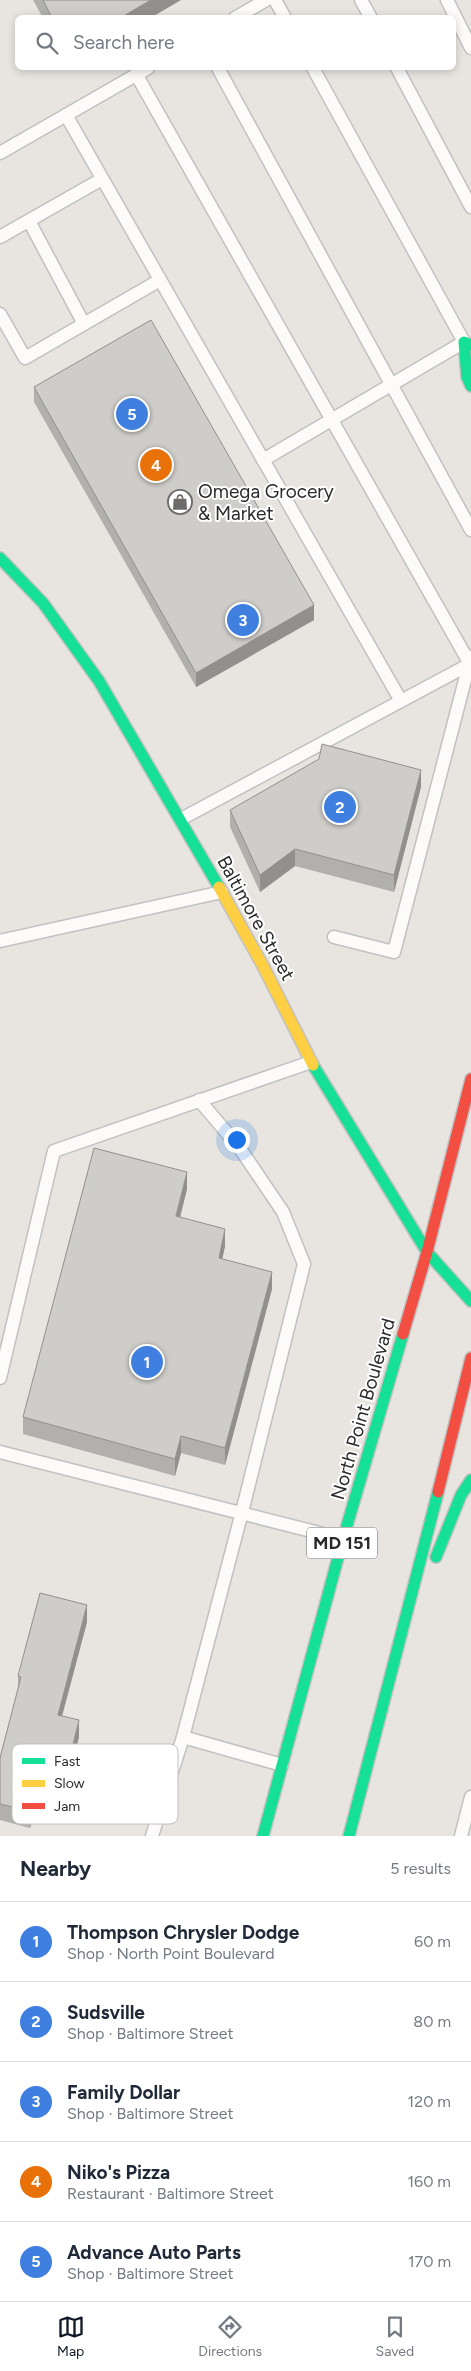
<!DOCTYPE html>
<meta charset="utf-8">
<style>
:root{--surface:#fff;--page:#f6f6f7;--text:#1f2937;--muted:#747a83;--line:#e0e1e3;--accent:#111827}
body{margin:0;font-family:Figtree,sans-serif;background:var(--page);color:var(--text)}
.you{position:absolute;left:236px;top:1139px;width:18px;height:18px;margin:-12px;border:4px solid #fff;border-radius:50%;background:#1a73e8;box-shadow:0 0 0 8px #1a73e833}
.badge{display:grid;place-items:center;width:32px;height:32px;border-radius:50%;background:var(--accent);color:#fff;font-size:16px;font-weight:700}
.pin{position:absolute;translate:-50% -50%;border:2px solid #fff;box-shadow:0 1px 5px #0006}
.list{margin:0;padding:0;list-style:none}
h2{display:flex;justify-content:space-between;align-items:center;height:65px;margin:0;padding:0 20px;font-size:21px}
h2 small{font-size:16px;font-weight:400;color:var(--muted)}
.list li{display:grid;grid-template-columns:32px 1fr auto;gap:15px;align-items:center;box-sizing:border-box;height:80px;padding:0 20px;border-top:1px solid var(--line)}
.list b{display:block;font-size:19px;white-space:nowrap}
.list p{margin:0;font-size:16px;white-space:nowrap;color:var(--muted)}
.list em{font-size:16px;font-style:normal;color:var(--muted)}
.icon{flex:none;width:28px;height:28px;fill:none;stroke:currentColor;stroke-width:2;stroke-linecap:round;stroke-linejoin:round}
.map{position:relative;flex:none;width:471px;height:1836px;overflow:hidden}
.search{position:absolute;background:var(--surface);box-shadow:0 2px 8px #0003;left:15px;right:15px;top:15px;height:55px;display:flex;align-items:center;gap:12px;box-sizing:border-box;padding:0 18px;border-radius:8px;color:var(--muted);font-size:19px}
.sheet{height:465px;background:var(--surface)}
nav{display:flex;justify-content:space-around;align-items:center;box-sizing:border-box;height:70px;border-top:1px solid var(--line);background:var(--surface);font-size:14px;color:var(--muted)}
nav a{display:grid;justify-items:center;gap:2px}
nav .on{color:var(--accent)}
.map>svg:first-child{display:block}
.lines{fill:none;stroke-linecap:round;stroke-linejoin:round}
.lane-casing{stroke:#c1c1c1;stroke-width:15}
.fast-casing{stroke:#c1c1c1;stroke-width:14}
.slow-casing{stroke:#c1c1c1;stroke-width:14}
.jam-casing{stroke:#c1c1c1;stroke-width:14}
.lane{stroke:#fcfbfa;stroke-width:12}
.fast{stroke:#16e098;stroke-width:11}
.slow{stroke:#ffcf43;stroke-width:11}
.jam{stroke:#f24e42;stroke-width:11}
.wall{fill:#b2b0ad}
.shaded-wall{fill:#91908d}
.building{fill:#cfcdc9;stroke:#91908d}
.labels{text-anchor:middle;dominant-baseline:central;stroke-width:4;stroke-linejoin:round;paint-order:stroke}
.shield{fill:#fff;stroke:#6a6a6a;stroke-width:1}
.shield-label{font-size:18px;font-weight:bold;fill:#2a2a2a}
.poi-label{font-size:19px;fill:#2a2a2a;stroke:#fff;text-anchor:start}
.street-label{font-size:19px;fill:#2a2a2a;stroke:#fff}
.key{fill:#fff;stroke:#bfbfbf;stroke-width:1}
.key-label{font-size:14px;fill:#2a2a2a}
</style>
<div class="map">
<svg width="471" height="1836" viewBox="0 0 471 1836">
<rect width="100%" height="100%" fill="#e8e5e0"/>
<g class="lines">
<defs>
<g id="lane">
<polyline points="275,0 285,18"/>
<polyline points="361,0 371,18"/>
<polyline points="447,0 471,48"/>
<polyline points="235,18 266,0"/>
<polyline points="218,68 471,530"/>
<polyline points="313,68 464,342"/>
<polyline points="397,68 471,207"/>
<polyline points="136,74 470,664"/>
<polyline points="66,115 401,701"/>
<polyline points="0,153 148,68"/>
<polyline points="29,221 84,324"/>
<polyline points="0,237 102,179"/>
<polyline points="0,314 25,358 160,280"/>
<polyline points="263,460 464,342"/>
<polyline points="181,819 470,664"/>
<polyline points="334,937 394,952 471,657"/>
<polyline points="0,941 222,892"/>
<polyline points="0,1378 54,1151 311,1062"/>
<polyline points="0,1452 343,1539"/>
<polyline points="183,1737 242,1512 304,1264 283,1212 239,1147 199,1100"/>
<polyline points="152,1836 183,1737 282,1765"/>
<polyline points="461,1836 471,1797"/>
</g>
<g id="fast">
<polyline points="471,345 464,342 467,377 471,386"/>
<polyline points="0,558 43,603 99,681 219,887"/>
<polyline points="313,1065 427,1252 471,1301"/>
<polyline points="436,1557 461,1495 471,1480"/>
<polyline points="263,1836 343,1539 403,1334"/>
<polyline points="349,1836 438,1492"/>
</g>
<polyline id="slow" points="219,887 263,966 313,1065"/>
<g id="jam">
<polyline points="403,1334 427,1252 471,1079"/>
<polyline points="438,1492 471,1358"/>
</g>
</defs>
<use href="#lane" class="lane-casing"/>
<use href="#fast" class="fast-casing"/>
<use href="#slow" class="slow-casing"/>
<use href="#jam" class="jam-casing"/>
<use href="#lane" class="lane"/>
<use href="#fast" class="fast"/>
<use href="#slow" class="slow"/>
<use href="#jam" class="jam"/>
</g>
<g class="wall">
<polygon points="33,0 181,0 150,18 43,18"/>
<polygon points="34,387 314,620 196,687 34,402"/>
<polygon points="421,787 394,892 295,866 260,892 230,827 230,810"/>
<polygon points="187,1189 180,1217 225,1246 222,1259 272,1289 225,1465 181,1453 175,1476 23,1434 23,1417"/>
<polygon points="87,1622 62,1716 79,1737 62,1806 37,1799 30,1828 0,1820 0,1758 18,1689 18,1676"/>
</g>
<g class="shaded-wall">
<polygon points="151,0 181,0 150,18 120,18"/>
<polygon points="314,605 314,620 196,687 196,673"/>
<polygon points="421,770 421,787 394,892 394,875"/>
<polygon points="295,849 295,866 260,892 260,875"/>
<polygon points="187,1172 187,1189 176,1233 176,1216"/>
<polygon points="225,1229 225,1246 219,1275 219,1258"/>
<polygon points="272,1272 272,1289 225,1465 225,1448"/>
<polygon points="181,1436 181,1453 175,1476 175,1459"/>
<polygon points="87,1605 87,1622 58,1731 58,1715"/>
<polygon points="79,1720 79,1737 62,1806 62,1789"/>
<polygon points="37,1782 37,1799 30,1828 30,1811"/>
</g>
<g class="building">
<polygon points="43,0 151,0 120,18 52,18"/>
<polygon points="151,320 314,605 196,673 34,387"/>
<polygon points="322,744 421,770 394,875 295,849 260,875 230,810 319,759"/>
<polygon points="94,1148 187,1172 176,1216 225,1229 219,1258 272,1272 225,1448 181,1436 175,1459 23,1417"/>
<polygon points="40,1593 87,1605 58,1715 79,1720 62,1789 37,1782 30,1811 0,1804 0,1758 21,1677 18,1676"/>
</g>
<defs>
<symbol id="shop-ring" viewBox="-11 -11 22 22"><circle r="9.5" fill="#fff" stroke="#6c6b6a" stroke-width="1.5"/><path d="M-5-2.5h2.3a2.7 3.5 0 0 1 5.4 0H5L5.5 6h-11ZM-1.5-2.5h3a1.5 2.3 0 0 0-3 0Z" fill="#6c6b6a"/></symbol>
</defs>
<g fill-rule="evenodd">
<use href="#shop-ring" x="166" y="488" width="28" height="28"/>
</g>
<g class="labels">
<rect class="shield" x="307" y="1527.5" width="70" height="31" rx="4"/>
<g class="shield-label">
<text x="342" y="1543">MD 151</text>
</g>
<g class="poi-label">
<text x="198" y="491">Omega Grocery<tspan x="198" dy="22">&amp; Market</tspan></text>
</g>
<g class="street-label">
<text transform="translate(256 918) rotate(61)">Baltimore Street</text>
<text transform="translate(363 1409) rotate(-74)">North Point Boulevard</text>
</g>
</g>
<rect x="12" y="1744" width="166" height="80" rx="8" class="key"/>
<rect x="22" y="1758" width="23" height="6" fill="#16e098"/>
<rect x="22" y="1780" width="23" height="7" fill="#ffcf43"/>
<rect x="22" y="1803" width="23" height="6" fill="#f24e42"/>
<g class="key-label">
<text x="54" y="1766">Fast</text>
<text x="54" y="1788">Slow</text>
<text x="54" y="1811">Jam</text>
</g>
</svg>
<div class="you"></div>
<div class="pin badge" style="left:147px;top:1362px;background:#3f7fe0">1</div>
<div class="pin badge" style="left:340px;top:807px;background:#3f7fe0">2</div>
<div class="pin badge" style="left:243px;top:620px;background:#3f7fe0">3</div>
<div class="pin badge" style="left:156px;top:465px;background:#e8710a">4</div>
<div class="pin badge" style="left:132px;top:414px;background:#3f7fe0">5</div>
<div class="search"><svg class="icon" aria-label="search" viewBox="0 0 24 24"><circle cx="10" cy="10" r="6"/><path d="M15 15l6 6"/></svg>Search here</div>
</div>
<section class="sheet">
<h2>Nearby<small>5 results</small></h2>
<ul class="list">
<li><span class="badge" style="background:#3f7fe0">1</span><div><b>Thompson Chrysler Dodge</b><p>Shop · North Point Boulevard</p></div><em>60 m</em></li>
<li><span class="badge" style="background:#3f7fe0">2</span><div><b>Sudsville</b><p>Shop · Baltimore Street</p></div><em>80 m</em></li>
<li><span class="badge" style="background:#3f7fe0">3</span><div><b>Family Dollar</b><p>Shop · Baltimore Street</p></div><em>120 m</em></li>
<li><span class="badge" style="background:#e8710a">4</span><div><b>Niko's Pizza</b><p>Restaurant · Baltimore Street</p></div><em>160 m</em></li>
<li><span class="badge" style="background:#3f7fe0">5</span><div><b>Advance Auto Parts</b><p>Shop · Baltimore Street</p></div><em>170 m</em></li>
</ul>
</section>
<nav>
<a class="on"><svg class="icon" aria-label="map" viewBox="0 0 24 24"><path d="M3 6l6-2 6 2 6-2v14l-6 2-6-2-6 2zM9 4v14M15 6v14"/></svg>Map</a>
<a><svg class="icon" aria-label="directions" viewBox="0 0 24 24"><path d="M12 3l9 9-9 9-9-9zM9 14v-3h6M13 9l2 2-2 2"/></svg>Directions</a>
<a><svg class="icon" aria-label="saved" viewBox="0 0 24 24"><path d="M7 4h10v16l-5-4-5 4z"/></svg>Saved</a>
</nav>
